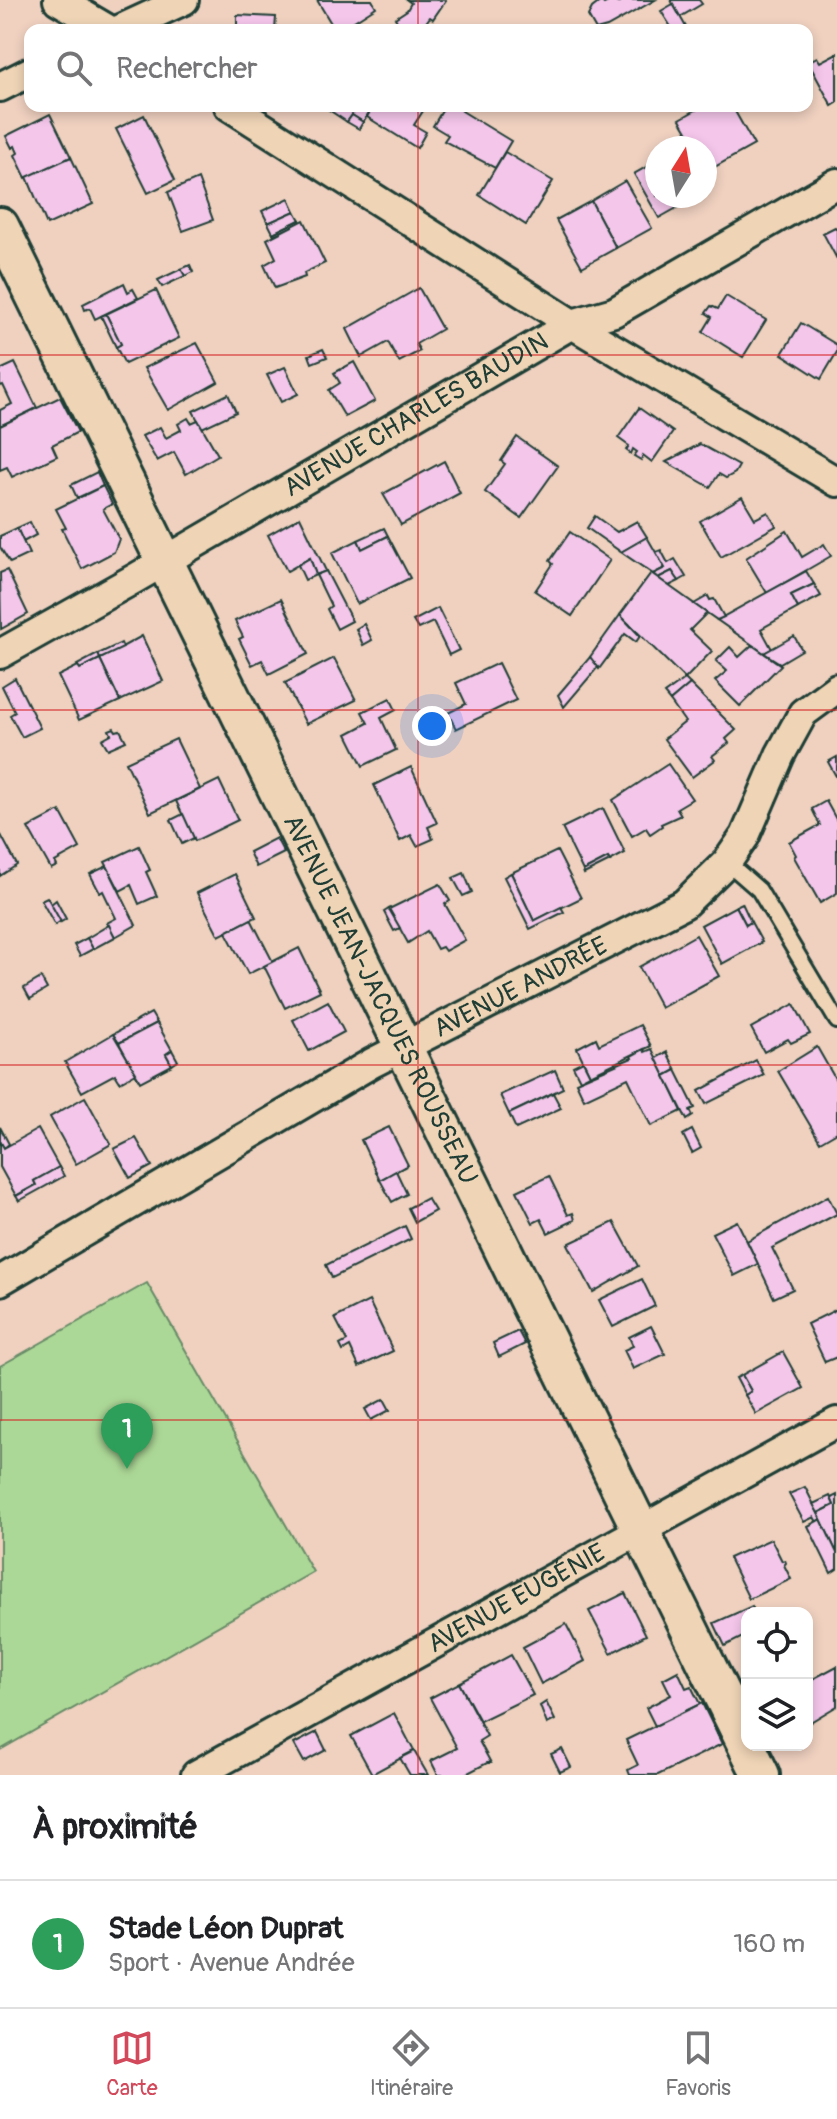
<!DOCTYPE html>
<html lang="fr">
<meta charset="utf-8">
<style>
:root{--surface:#fff;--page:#f6f6f6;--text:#202124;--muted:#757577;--line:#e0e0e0;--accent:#d1495b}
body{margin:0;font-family:Pangolin,sans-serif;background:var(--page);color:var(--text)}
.controls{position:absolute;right:24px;bottom:24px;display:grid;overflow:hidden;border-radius:16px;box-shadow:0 4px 12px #0003}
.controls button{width:72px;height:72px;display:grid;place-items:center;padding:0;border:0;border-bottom:2px solid var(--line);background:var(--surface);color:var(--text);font:40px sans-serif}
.compass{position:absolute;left:645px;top:136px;width:72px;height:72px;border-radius:50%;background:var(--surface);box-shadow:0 4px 12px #0003;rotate:11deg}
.you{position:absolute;left:432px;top:726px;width:28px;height:28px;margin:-20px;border:6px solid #fff;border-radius:50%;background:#1a73e8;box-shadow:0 0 0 12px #1a73e833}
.badge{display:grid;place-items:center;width:52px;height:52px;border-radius:50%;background:var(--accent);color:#fff;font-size:26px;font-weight:700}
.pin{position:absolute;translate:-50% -66px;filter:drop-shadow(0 2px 4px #0008)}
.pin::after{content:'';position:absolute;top:42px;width:28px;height:24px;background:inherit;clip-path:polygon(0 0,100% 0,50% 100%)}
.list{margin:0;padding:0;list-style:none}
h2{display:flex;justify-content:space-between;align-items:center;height:104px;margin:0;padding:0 32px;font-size:34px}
h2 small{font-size:26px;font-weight:400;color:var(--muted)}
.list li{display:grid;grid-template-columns:52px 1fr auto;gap:24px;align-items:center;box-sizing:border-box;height:128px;padding:0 32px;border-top:2px solid var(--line)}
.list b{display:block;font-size:30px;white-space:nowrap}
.list p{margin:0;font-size:26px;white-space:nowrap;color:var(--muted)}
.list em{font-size:26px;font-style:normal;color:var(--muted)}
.icon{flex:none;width:44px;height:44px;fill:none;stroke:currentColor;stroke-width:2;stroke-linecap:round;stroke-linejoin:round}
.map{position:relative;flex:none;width:837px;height:1775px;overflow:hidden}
.search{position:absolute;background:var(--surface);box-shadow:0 4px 12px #0003;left:24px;right:24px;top:24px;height:88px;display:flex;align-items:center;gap:20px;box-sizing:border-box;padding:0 28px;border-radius:16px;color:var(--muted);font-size:30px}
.sheet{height:232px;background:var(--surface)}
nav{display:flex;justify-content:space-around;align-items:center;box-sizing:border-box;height:112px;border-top:2px solid var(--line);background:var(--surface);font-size:22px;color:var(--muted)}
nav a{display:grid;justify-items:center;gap:4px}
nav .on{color:var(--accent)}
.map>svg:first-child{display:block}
.green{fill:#acd897;stroke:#668a66;stroke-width:2}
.building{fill:#f4c6ea;stroke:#1f3d34;stroke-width:2}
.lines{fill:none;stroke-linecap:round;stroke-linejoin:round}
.service-casing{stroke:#1f3d34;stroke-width:20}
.minor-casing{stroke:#1f3d34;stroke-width:34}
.tertiary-casing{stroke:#1f3d34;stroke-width:42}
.service{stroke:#efd4b6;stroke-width:14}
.minor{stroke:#efd4b6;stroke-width:28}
.tertiary{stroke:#efd4b6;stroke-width:36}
.grid{fill:none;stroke:#d62828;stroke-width:2;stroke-opacity:0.55}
.labels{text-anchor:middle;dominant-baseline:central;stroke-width:8;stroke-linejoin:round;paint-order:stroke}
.street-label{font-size:26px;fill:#1f3d34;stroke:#efd4b6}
</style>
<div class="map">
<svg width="837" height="1775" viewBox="0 0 837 1775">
<rect width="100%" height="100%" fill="#f0d1c0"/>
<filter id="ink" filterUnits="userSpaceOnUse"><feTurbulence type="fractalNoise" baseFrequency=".0125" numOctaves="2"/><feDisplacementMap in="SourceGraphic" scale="16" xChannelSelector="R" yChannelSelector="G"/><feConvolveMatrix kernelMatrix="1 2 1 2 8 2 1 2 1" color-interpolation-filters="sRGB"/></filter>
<g filter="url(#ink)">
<polygon class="green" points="147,1283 313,1572 0,1750 0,1366"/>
<g class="building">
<polygon points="317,0 372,0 376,7 340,30 335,30"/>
<polygon points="407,0 446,0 433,19 430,17 422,28 424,30 403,30 395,18 407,10 411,3"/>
<polygon points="612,0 618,3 622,0 655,0 607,27 596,30 588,16 592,8 601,1 604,4"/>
<polygon points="671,0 699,0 702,4 680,17"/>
<polygon points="673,4 686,27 680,30 673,30 661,11"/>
<polygon points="237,15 276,17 275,30 237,30"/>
<polygon points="837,53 837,103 832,106 808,62 817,57 820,62"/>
<polygon points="323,106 373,106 363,122 352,115 347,122"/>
<polygon points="373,106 415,106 423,111 414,125 426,132 417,148 367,117"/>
<polygon points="445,106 465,106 462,111 511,141 495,168 444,141 448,135 433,126"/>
<polygon points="703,106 732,106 754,145 709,170 705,162 705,148 697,148 680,119"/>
<polygon points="50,114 71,157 26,178 15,155 18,153 15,146 12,148 6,136"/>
<polygon points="144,115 175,180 148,193 116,129"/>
<polygon points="352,115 363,122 359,129 347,122"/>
<polygon points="505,152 553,181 526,225 479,195"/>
<polygon points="71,157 93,204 47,225 27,177"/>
<polygon points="657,161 657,196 698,196 659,218 634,174"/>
<polygon points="198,179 213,220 183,231 168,192"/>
<polygon points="625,181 652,228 616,248 591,201"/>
<polygon points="289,198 295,211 268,223 262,211"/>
<polygon points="591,201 616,248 582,267 556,220"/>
<polygon points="295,211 300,220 273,233 268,223"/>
<polygon points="300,220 301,223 274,235 273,233"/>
<polygon points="304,220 325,263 304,273 305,277 275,288 264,265 276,258 267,239"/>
<polygon points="835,227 837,229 837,259 823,233"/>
<polygon points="190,265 193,272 185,276 181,269"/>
<polygon points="181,269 185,276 162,287 158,280"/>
<polygon points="124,283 128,292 133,289 138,298 95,319 90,308 85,310 83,304"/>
<polygon points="419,288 442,329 416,344 420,351 399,362 388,342 361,357 347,329"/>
<polygon points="156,290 179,338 125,364 116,347 121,344 106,314"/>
<polygon points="726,296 766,320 743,357 703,332 712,317 706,313 711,306 718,309"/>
<polygon points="106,314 121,344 116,347 101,316"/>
<polygon points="801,323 837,345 837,352 821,379 782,354"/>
<polygon points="197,343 218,382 168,410 144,368"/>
<polygon points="323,349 327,357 312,363 309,355"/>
<polygon points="354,362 375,401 345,417 329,390 340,383 334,373"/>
<polygon points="15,363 37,408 0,426 0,410 12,404 3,385 0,386 0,370"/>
<polygon points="285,367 298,394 281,402 267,375"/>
<polygon points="228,394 236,412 202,428 193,411"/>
<polygon points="60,397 78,432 52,445 57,456 12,477 7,467 0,470 0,426"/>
<polygon points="639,408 673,432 652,462 643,455 641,460 634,456 637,452 633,449 631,454 626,450 629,446 618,438"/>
<polygon points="188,418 191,423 198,420 218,455 186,474 174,452 157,461 142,436 160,427 166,438 181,430 178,424"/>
<polygon points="517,437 558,466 521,518 485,492 505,464 501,461"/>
<polygon points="700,444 739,466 735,473 726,478 719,474 710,487 666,462"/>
<polygon points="444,461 460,493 401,525 383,494"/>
<polygon points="97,472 103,486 77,498 71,485"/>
<polygon points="103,486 112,504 103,509 119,539 114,552 82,569 62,529 66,528 56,509"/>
<polygon points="742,497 755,519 768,512 776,526 721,557 700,521"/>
<polygon points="595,516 617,532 637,521 647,537 621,552 587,528"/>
<polygon points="300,517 326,571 316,575 310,558 287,571 268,535"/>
<polygon points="30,522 36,535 23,542 17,528"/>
<polygon points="17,528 29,554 10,563 0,547 0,536"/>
<polygon points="384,528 388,536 362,549 358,540"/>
<polygon points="787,531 802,557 824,544 831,556 767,593 746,558"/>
<polygon points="570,532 610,560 572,616 535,591 553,564 550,561"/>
<polygon points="388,536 410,578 357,604 332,553 358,540 362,549"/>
<polygon points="647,537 665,568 653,574 621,552"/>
<polygon points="661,550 668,563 675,559 686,577 679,581 672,571 658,578 653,574 665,568 656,552"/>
<polygon points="310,558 316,575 305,580 298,565"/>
<polygon points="7,570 28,614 1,629 0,573"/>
<polygon points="326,571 352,621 337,629 327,609 331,606 316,575"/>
<polygon points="672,571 679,581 669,586 658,578"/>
<polygon points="806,571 814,584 791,595 798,608 761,629 772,649 764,653 717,620"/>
<polygon points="651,573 707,613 690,630 712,651 685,679 620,615"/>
<polygon points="814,584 821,596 798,608 791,595"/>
<polygon points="708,596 710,600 714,599 724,617 717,620 694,604"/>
<polygon points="281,599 308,654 269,674 262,660 252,665 239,639 243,637 235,621"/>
<polygon points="438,608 459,650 449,655 433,622 418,629 413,621"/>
<polygon points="620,615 640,636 636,642 625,634 599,669 590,657"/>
<polygon points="364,624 372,640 363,645 356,629"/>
<polygon points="142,636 163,681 120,701 100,659"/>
<polygon points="794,636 802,650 780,663 764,653"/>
<polygon points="121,643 123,648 100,659 98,654"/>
<polygon points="752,645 781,665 740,706 715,681 727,671 716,661 730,647 739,657"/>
<polygon points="98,654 100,659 80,669 77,665"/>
<polygon points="590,657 598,667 564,707 558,695"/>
<polygon points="334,658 356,700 306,724 285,683"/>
<polygon points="100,659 120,701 79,720 58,676 78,666 80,669"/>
<polygon points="498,663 516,700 456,729 448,713 466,704 456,683"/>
<polygon points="15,678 40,728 22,737 10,715 15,712 2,686"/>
<polygon points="685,679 690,684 670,701 664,694"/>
<polygon points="690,684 736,730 726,739 729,743 712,756 715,760 692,777 664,739 685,722 670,701"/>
<polygon points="390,698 396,710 381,718 396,750 363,766 347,734 368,723 362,712"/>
<polygon points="114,728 116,731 120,730 126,741 108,749 102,739 111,734 109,730"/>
<polygon points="176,739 200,789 150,813 126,762"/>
<polygon points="837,757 837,778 828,762"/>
<polygon points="668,764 692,799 677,808 681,815 661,824 662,826 650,834 646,828 632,836 613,800"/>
<polygon points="411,767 437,823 428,827 433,839 417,846 411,835 400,841 374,785"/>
<polygon points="219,780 238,820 195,841 176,801"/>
<polygon points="826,801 837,821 837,893 820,903 794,857 796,855 789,842 820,825 812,809"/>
<polygon points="603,808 625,853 610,861 608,858 583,871 562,828"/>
<polygon points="60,811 80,848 55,862 57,866 51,869 28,828"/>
<polygon points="183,814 194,838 182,844 171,820"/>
<polygon points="1,835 17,865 0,876 0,835"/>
<polygon points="276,838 284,853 256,867 249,852"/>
<polygon points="139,846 150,870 146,872 157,896 139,904 131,885 120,891 105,862"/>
<polygon points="557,851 581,898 534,921 511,873"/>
<polygon points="608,858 610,861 584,874 583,871"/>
<polygon points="107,866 136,925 115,937 107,923 116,918 103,891 100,893 90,874"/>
<polygon points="464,873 472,892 463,896 453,878"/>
<polygon points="511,873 534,921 561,907 564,912 530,929 504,877"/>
<polygon points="235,874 256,917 219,936 197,893"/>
<polygon points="440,884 450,901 445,904 465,940 445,951 442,947 437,949 427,931 408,943 389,909"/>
<polygon points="47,897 61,921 55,925 41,900"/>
<polygon points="56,900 66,919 61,922 51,904"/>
<polygon points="742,903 751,922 746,925 736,906"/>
<polygon points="736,906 746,925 751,922 762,942 722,964 701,925"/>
<polygon points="389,909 400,928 394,931 384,912"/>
<polygon points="251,919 273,962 248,974 226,932"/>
<polygon points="109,925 115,937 93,949 87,938"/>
<polygon points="696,935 719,976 661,1008 639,967"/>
<polygon points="87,938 93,949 80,956 74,945"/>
<polygon points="299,948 320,991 285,1008 264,966"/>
<polygon points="41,978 47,989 30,999 24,988"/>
<polygon points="328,1001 344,1032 309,1051 293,1020"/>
<polygon points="794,1004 810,1034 791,1043 788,1039 764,1052 751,1028"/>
<polygon points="151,1013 157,1023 119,1043 113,1034"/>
<polygon points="157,1023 172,1050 166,1054 172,1065 140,1082 119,1043"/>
<polygon points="640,1025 651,1046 590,1075 577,1048 596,1038 599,1045"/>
<polygon points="113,1034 136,1073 120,1082 115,1074 82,1092 65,1062"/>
<polygon points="817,1047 837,1082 837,1132 820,1142 778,1071"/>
<polygon points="644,1049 645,1052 652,1049 682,1111 651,1126 628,1078 584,1099 576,1082 632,1058 631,1056"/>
<polygon points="172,1050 178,1061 172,1065 166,1054"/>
<polygon points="667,1052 676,1070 665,1076 656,1058"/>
<polygon points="756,1060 764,1075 706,1104 699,1091"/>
<polygon points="583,1061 590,1075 580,1080 573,1066"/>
<polygon points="555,1070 563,1088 509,1114 500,1095"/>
<polygon points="676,1070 695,1108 690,1110 693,1116 687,1120 665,1076"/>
<polygon points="553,1093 561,1108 516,1129 509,1114"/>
<polygon points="85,1097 111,1144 76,1164 50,1117"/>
<polygon points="0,1127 9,1144 4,1148 0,1141"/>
<polygon points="389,1127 408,1165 380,1180 361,1140"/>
<polygon points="38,1129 59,1167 34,1181 36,1185 16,1196 0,1167 0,1141 4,1148"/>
<polygon points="692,1130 701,1148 692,1153 683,1135"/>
<polygon points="136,1138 152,1166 130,1178 114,1149"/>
<polygon points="59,1167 64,1176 19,1201 16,1196 36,1185 34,1181"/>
<polygon points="396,1171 407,1194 392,1202 380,1180"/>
<polygon points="549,1176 568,1215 573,1213 575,1220 548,1233 541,1219 533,1223 517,1191"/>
<polygon points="828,1196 837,1214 772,1248 793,1289 774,1298 747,1241"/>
<polygon points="427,1198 435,1211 415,1222 408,1208"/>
<polygon points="737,1221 758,1264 734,1276 712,1233"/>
<polygon points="614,1222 638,1266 593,1292 568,1244"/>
<polygon points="405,1226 411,1239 332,1278 326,1265"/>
<polygon points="642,1279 655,1306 613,1327 599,1300"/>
<polygon points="369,1301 393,1351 359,1367 350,1347 343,1351 340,1345 347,1341 335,1318"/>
<polygon points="837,1309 837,1357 825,1362 807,1324"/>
<polygon points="651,1326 665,1354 633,1369 624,1350 633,1346 629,1337"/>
<polygon points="518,1331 525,1344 499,1357 493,1343"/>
<polygon points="783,1352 803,1388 756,1414 745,1395 751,1391 742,1375"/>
<polygon points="742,1375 751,1391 745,1395 736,1378"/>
<polygon points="384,1399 390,1410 371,1420 365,1409"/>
<polygon points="805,1487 821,1519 817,1522 814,1517 804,1522 789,1494"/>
<polygon points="837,1495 837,1553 818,1513 834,1505 831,1498"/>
<polygon points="830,1496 834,1505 818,1513 813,1504"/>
<polygon points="821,1519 837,1553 837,1569 831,1573 808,1526"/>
<polygon points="771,1539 782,1561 785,1560 786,1563 784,1565 791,1579 749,1599 729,1558"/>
<polygon points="625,1593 646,1635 611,1653 589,1611"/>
<polygon points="752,1606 755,1613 747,1613 747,1635 725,1646 714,1623"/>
<polygon points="566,1624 585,1661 541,1684 523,1647"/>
<polygon points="511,1655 533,1695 480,1721 459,1683"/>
<polygon points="837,1666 837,1706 807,1724 807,1682"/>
<polygon points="678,1671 686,1688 691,1686 700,1704 655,1726 646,1708 671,1695 663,1679"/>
<polygon points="459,1683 487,1736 479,1741 491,1763 487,1763 464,1775 438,1775 431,1761 457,1748 430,1698"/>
<polygon points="546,1702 555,1720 547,1724 540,1706"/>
<polygon points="702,1703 722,1744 658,1775 630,1775 628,1770 638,1765 626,1740"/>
<polygon points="394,1713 414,1751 372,1774 351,1736"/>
<polygon points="317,1732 326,1750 304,1762 294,1744"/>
<polygon points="562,1749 571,1767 560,1772 551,1754"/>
<polygon points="414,1751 428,1775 410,1775 400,1758"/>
</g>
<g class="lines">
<defs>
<polyline id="service" points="727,862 759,890 837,1021"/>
<g id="minor">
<polyline points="58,0 109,30"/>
<polyline points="119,30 184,0"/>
<polyline points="0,87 30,72"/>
<polyline points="229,106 572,324 837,482"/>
<path id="s1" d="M0,654L134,579L572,324L614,312L837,183"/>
<path id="s2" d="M0,1281L372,1063L684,904L727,862L745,836L780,755L803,713L837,688"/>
<path id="s3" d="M196,1775L837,1422"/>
</g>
<g id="tertiary">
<path id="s4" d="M0,226L761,1775"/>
</g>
</defs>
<use href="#service" class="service-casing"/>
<use href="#minor" class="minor-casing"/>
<use href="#tertiary" class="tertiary-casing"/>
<use href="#service" class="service"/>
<use href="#minor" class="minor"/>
<use href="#tertiary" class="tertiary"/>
</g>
</g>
<path class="grid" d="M418,0V30M418,106V1775M0,355H837M0,710H837M0,1065H837M0,1420H837"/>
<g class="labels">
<g class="street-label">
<text stroke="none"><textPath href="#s1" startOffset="480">AVENUE CHARLES BAUDIN</textPath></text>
<text stroke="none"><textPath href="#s2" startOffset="598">AVENUE ANDRÉE</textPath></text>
<text stroke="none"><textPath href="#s4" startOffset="862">AVENUE JEAN-JACQUES ROUSSEAU</textPath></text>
<text stroke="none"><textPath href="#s3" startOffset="366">AVENUE EUGÉNIE</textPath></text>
</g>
</g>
</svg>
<div class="controls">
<button><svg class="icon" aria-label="locate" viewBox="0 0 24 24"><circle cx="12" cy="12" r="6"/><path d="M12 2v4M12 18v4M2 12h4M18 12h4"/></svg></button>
<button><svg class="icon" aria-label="layers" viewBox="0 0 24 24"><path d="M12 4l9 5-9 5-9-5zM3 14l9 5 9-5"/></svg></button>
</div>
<svg class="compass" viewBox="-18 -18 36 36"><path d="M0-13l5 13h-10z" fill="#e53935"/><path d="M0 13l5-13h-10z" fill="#757577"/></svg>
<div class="you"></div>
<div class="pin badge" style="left:127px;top:1469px;background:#2e9e5b">1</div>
<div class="search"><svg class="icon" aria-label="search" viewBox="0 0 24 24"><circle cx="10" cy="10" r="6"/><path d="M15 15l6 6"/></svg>Rechercher</div>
</div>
<section class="sheet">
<h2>À proximité<small></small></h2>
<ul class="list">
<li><span class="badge" style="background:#2e9e5b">1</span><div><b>Stade Léon Duprat</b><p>Sport · Avenue Andrée</p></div><em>160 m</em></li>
</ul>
</section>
<nav>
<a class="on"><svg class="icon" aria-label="map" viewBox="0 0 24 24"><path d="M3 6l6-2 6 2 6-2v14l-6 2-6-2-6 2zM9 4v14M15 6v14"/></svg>Carte</a>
<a><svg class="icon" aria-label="directions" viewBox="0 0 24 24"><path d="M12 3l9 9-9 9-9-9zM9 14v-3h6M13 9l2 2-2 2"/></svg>Itinéraire</a>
<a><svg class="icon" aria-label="saved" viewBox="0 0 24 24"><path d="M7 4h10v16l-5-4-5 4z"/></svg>Favoris</a>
</nav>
